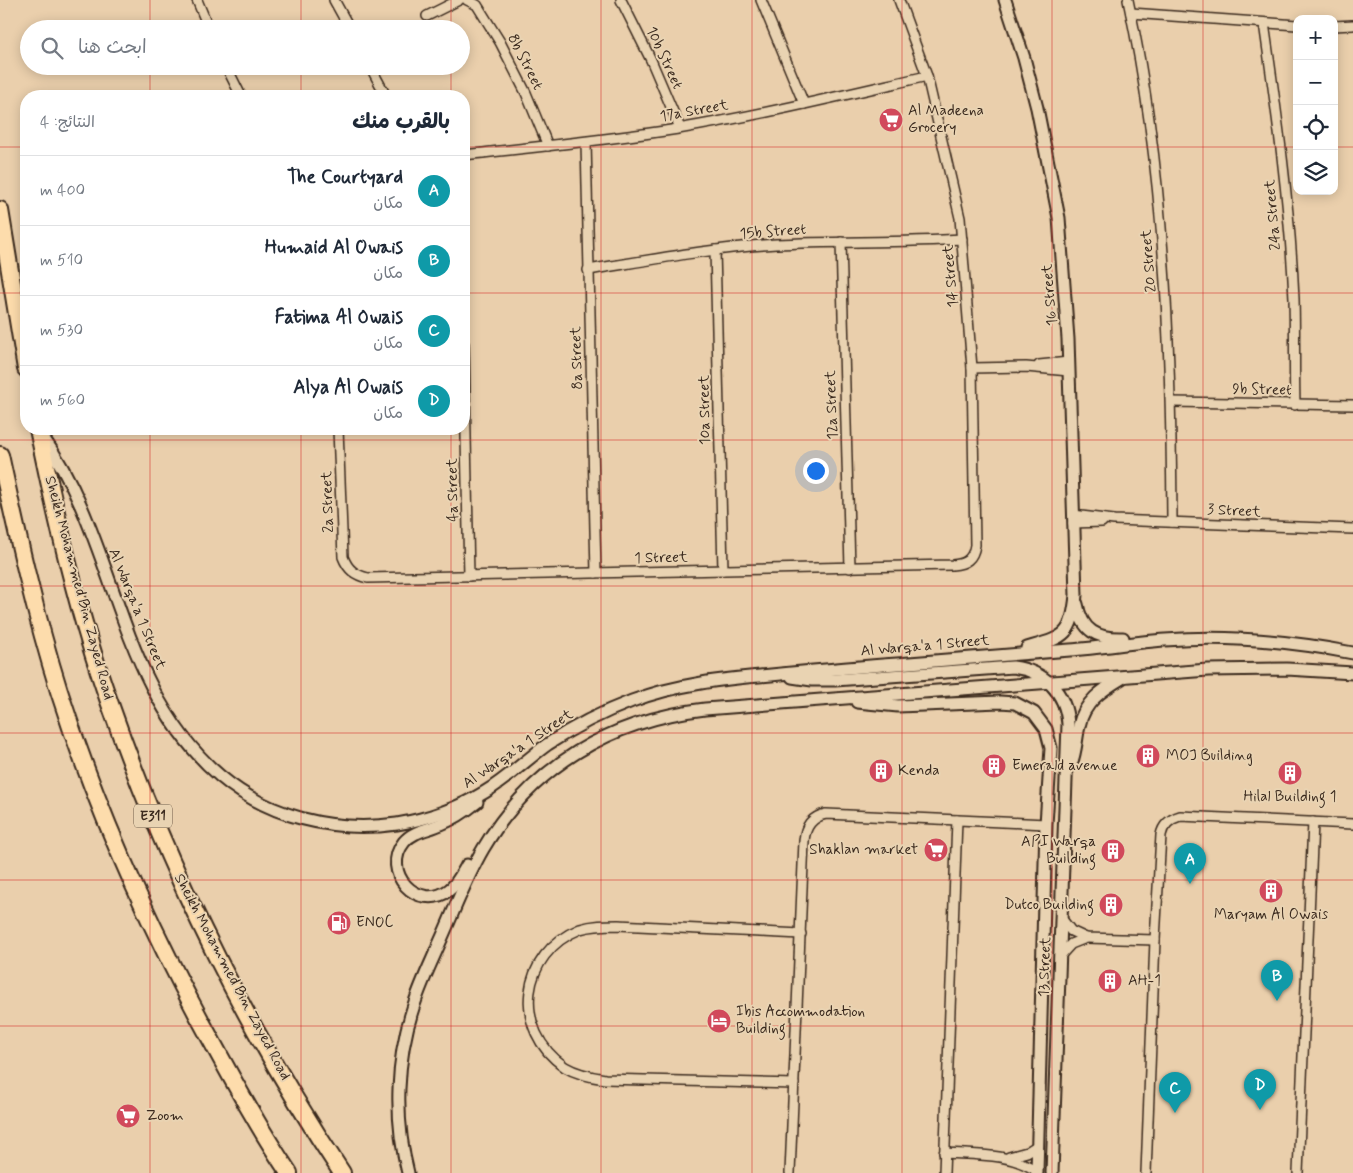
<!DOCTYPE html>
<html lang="ar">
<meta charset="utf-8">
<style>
:root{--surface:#fff;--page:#f2f2f3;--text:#1f2937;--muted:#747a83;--line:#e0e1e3;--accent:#1a73e8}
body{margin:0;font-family:Mynerve,"Playpen Sans Arabic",sans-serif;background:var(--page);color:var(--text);direction:rtl}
.controls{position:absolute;right:15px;top:15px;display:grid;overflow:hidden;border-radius:10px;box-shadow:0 2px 12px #0003}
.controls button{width:45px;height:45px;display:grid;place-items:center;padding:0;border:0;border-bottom:1px solid var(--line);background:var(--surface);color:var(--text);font:25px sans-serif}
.you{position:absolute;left:815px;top:470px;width:18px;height:18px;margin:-12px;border:4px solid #fff;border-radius:50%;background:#1a73e8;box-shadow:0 0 0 8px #1a73e833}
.badge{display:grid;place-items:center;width:32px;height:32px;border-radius:50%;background:var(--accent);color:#fff;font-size:16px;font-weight:700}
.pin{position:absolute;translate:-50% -41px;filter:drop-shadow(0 1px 2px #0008)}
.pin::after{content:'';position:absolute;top:26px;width:18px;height:15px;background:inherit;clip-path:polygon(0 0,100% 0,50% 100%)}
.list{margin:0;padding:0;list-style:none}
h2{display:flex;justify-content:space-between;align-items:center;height:65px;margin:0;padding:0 20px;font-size:21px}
h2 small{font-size:16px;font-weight:400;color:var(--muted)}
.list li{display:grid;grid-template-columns:32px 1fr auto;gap:15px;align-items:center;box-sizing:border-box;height:70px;padding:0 20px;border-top:1px solid var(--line)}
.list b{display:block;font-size:19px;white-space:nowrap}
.list p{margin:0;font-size:16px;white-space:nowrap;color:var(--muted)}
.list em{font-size:16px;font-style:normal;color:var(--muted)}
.icon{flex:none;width:28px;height:28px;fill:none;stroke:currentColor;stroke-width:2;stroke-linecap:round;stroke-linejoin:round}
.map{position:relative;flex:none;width:1353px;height:1173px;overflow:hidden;direction:ltr}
.search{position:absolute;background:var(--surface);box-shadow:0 2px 12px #0003;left:20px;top:20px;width:450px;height:55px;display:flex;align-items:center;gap:12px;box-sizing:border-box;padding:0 18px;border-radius:28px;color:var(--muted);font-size:19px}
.panel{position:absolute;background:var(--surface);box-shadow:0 2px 12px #0003;left:20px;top:90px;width:450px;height:345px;border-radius:20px;direction:rtl}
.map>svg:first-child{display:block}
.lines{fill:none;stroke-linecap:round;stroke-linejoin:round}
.minor-casing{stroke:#3b2a1e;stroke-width:12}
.tertiary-casing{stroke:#3b2a1e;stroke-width:15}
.motorway-casing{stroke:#3b2a1e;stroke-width:20}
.minor{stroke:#e9d3b2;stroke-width:9}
.tertiary{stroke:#e9d3b2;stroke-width:11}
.motorway{stroke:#fddcac;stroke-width:16}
.grid{fill:none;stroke:#d62828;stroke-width:1;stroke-opacity:0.55}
.labels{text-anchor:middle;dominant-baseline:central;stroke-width:4;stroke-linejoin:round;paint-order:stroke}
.shield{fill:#e9d3b2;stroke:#6f5d4a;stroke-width:1}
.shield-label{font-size:14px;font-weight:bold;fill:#3b2a1e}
.street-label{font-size:15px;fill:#3b2a1e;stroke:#e9d3b2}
.poi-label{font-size:15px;fill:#3b2a1e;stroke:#e9d3b2;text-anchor:start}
</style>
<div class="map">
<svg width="1353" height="1173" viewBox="0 0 1353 1173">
<rect width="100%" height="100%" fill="#eacfac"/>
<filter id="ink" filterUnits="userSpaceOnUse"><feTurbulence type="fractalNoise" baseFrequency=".02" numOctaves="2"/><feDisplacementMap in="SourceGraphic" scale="10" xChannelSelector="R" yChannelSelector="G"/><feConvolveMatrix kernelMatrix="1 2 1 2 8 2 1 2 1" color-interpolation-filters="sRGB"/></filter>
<g filter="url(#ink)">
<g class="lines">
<defs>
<g id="minor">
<polyline points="197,0 209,29"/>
<polyline points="334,0 350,29"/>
<polyline points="467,0 477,5 500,42 526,93 548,146"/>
<polyline points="621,0 651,60 680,128"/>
<polyline points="761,0 804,104"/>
<path d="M1128,0C1165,170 1171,348 1172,522"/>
<polyline points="1131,13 1297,25"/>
<polyline points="427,16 459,0"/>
<path d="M1264,23C1277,114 1290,206 1294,299C1295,334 1294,370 1295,405"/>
<polyline points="1334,26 1353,25"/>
<polyline points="226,66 241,96"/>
<polyline points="370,66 386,96"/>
<polyline points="586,142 596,573"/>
<path d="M464,155C535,147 607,140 678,129C762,115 844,95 927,76"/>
<polyline points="841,242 850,568"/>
<polyline points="715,250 723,570"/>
<path d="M588,270C650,260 713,248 776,244C838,241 900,243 962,239"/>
<polyline points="464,344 469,576"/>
<polyline points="1039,365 1069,362"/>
<polyline points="972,368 1026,367 1069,371"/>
<polyline points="1171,402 1353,405"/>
<path d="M338,429L343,557C348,570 355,575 368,578L952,565C966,564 973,559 975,545L972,368L960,218L927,76L899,0"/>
<polyline points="1073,515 1114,520 1353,529"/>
<polyline points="1073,523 1102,522"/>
<polyline points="1061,918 1071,931 1086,938 1155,940"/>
<polyline points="1060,956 1071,944 1086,938"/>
<path d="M794,1084L605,1079C591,1077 577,1074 565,1067C511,1030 520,953 580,929C593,925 605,925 618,925L801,934"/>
<path d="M944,1153C976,1155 1010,1153 1037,1171"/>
<polyline points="1009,1157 1027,1152 1038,1145"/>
<path d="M790,1173L804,841C805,827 811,817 826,814L1046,824"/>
<polyline points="944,1173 957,820"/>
<path d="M1146,1173L1155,940L1161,835C1163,825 1170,819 1180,816L1353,824"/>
<polyline points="1298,1173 1313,822"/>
</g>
<g id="tertiary">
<path d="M1005,0L1024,58L1037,108L1059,218L1068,339L1076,595C1072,637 1064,637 1027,648"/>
<path d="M42,436C118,541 116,687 220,776C268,817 334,833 397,824C428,819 459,808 485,792C508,778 527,759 548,744C575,726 603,712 632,701C677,684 724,679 771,675C813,671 855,667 897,664C955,659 1013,655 1070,650C1102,648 1133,642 1165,640C1227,635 1291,641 1353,653"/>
<path d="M1077,604C1082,631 1097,639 1123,638"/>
<path d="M792,677L812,680H835L1013,667C1044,671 1066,692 1068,724L1052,1173"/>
<polyline points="857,702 898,706 1000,702 1015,703 1034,713 1046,729 1051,748 1046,824 1037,1173"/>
<path d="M1071,764C1076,752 1076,739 1079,726C1084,702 1102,690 1122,678"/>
<path d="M467,865C462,874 457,884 449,890C418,913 380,872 404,842C413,831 428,830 441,824C454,819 466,811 477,802"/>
<path d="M408,1173C394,1118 396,1059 414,1005C421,983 431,963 440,942C454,911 466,878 483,849C532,766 611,720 705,709L1208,670L1287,669L1353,673"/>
</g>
<g id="motorway">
<polyline points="0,210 26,369"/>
<path d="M38,429C57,521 78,615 110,704C167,868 246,1028 342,1173"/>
<path d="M0,455C17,534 35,614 59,691C97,811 150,928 210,1038C235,1084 260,1130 289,1173"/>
</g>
</defs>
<use href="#minor" class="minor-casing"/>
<use href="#tertiary" class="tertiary-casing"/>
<use href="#motorway" class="motorway-casing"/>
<use href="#minor" class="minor"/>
<use href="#tertiary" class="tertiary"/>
<use href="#motorway" class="motorway"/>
</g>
</g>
<path class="grid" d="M150,0V29M301,0V29M451,0V29M601,0V1173M752,0V1173M902,0V1173M1052,0V1173M1203,0V1173M150,66V96M301,66V96M451,66V96M0,147H26M464,147H1297M1334,147H1353M0,293H26M464,293H1353M150,429V1173M301,429V1173M451,429V1173M0,440H1353M0,586H1353M0,733H1353M0,880H1353M0,1026H1353"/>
<defs>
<symbol id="supermarket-disc" viewBox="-11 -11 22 22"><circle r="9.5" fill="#d1495b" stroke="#e9d3b2"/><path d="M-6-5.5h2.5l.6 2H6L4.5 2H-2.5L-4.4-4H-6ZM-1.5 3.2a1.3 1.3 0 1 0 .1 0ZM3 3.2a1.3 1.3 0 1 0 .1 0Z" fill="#fff"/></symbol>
<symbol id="building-disc" viewBox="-11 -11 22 22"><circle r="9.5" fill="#d1495b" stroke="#e9d3b2"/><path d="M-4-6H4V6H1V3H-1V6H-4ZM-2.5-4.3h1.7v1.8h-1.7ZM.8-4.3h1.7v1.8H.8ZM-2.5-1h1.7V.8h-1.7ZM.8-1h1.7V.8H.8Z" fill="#fff"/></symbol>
<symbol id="fuel-disc" viewBox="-11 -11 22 22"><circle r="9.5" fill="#d1495b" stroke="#e9d3b2"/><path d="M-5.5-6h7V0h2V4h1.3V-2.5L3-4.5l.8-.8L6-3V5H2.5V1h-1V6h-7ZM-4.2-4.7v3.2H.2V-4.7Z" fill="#fff"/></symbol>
<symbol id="hotel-disc" viewBox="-11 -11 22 22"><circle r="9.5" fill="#d1495b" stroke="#e9d3b2"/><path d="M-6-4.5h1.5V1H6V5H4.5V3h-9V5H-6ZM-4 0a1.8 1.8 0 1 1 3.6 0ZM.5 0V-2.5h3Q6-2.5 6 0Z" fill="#fff"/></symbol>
</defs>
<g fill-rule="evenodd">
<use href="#supermarket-disc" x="877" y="106" width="28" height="28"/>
<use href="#building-disc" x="1134" y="742" width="28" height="28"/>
<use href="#building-disc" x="980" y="752" width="28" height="28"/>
<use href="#building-disc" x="867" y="757" width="28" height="28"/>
<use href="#building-disc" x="1276" y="759" width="28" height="28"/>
<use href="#supermarket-disc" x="922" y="836" width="28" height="28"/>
<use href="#building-disc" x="1099" y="837" width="28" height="28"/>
<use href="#building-disc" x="1257" y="877" width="28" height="28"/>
<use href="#building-disc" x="1097" y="891" width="28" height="28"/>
<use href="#fuel-disc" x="325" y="909" width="28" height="28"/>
<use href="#building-disc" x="1096" y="967" width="28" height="28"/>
<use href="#hotel-disc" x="705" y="1007" width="28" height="28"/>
<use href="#supermarket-disc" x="114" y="1102" width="28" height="28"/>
</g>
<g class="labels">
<rect class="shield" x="134" y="804.5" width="38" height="23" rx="4"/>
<g class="shield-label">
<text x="153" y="816">E311</text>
</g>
<g class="street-label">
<text transform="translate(664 58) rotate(65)">10b Street</text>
<text transform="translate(525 62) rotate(63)">8b Street</text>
<text transform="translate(694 111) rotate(-10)">17a Street</text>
<text transform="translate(1273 215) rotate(-95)">24a Street</text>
<text transform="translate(773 232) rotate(-4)">15b Street</text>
<text transform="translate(1149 261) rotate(-95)">20 Street</text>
<text transform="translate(951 276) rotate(-95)">14 Street</text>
<text transform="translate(1050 295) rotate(-95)">16 Street</text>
<text transform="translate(577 358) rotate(-92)">8a Street</text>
<text transform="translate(1262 390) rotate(1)">9b Street</text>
<text transform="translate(832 405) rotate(-92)">12a Street</text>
<text transform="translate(705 410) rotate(-91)">10a Street</text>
<text transform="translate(453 490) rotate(-91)">4a Street</text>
<text transform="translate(328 502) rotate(-92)">2a Street</text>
<text transform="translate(1234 511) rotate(3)">3 Street</text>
<text transform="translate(661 558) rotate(-1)">1 Street</text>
<text transform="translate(79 588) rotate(75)">Sheikh Mohammed Bin Zayed Road</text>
<text transform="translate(137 609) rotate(68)">Al Warqa'a 1 Street</text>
<text transform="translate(925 646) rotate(-5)">Al Warqa'a 1 Street</text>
<text transform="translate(518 749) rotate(-34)">Al Warqa'a 1 Street</text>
<text transform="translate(1045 967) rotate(-88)">13 Street</text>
<text transform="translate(232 977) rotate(62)">Sheikh Mohammed Bin Zayed Road</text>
</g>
<g class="poi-label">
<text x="908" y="111">Al Madeena<tspan x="908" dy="17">Grocery</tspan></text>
<text x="1166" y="756">MOJ Building</text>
<text x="1012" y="766">Emerald avenue</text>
<text x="898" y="771">Kenda</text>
<text x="1290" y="797" text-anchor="middle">Hilal Building 1</text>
<text x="1096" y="842" text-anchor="end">API Warqa<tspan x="1096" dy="17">Building</tspan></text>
<text x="918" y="850" text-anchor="end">Shaklan market</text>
<text x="1094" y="905" text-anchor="end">Dutco Building</text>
<text x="1271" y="915" text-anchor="middle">Maryam Al Owais</text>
<text x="356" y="923">ENOC</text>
<text x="1128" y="981">AH-1</text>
<text x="736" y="1012">Ibis Accommodation<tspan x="736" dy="17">Building</tspan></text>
<text x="146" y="1116">Zoom</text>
</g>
</g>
</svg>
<div class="controls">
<button>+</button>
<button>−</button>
<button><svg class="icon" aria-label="locate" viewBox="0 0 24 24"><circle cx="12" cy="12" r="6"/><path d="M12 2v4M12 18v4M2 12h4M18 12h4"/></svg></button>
<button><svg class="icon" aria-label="layers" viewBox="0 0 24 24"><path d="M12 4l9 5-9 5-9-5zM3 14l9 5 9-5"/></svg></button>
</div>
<div class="you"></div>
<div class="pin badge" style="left:1190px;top:884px;background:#0f9aa8">A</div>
<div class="pin badge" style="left:1277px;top:1001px;background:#0f9aa8">B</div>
<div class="pin badge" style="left:1175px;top:1113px;background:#0f9aa8">C</div>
<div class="pin badge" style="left:1260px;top:1110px;background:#0f9aa8">D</div>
<div class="search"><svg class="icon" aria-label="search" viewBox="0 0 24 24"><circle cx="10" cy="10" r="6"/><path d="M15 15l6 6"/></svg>ابحث هنا</div>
<section class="panel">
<h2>بالقرب منك<small>النتائج: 4</small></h2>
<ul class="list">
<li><span class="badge" style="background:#0f9aa8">A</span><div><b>The Courtyard</b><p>مكان</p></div><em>400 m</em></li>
<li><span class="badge" style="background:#0f9aa8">B</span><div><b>Humaid Al Owais</b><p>مكان</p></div><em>510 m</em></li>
<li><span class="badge" style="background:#0f9aa8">C</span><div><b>Fatima Al Owais</b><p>مكان</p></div><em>530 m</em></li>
<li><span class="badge" style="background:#0f9aa8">D</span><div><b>Alya Al Owais</b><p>مكان</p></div><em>560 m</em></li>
</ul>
</section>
</div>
